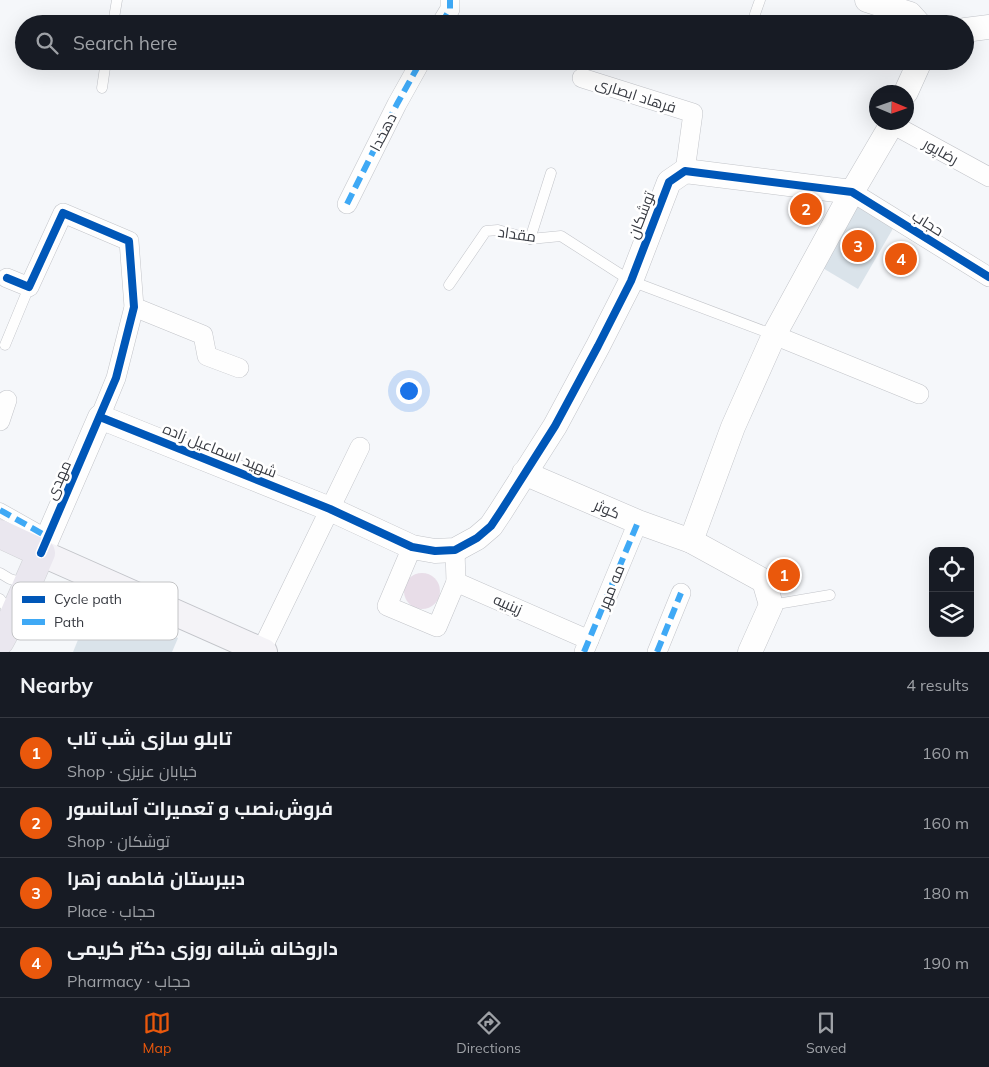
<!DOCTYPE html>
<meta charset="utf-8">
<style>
:root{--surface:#171b24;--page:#242831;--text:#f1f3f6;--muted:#9ea1a6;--line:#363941;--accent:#ea580c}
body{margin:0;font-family:Mulish,Cairo,sans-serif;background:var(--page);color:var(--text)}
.controls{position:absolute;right:15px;bottom:15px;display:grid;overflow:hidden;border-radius:10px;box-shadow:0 5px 20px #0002}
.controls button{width:45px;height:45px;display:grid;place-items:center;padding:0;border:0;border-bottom:1px solid var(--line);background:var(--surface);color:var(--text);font:25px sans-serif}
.compass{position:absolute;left:869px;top:85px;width:45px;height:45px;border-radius:50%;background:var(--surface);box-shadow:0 5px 20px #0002;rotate:92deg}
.you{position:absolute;left:408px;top:390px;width:18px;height:18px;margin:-12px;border:4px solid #fff;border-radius:50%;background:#1a73e8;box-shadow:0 0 0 8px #1a73e833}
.badge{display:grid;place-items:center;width:32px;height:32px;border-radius:50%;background:var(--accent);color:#fff;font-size:16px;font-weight:700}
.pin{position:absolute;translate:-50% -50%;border:2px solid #fff;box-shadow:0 1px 5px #0006}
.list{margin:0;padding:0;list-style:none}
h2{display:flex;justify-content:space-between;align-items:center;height:65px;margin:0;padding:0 20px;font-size:21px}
h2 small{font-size:16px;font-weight:400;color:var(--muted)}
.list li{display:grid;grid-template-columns:32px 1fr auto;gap:15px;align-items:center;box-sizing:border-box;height:70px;padding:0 20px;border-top:1px solid var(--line)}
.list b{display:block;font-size:19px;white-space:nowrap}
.list p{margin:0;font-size:16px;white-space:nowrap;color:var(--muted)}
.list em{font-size:16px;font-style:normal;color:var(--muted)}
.icon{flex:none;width:28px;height:28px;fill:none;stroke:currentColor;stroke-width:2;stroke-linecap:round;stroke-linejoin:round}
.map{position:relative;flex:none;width:989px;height:652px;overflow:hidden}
.search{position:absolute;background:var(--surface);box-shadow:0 5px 20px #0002;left:15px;right:15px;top:15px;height:55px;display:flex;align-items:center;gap:12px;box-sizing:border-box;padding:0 18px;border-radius:28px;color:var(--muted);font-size:19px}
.sheet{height:345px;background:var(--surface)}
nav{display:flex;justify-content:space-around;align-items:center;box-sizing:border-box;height:70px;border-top:1px solid var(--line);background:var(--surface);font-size:14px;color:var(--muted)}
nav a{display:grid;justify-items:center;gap:2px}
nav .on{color:var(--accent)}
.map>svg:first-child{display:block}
.green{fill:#e8dde8}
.building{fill:#dae3ea}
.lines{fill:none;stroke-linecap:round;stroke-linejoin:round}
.service-casing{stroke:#c2c4c9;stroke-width:11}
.pedestrian-casing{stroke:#c2c4c9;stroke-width:15}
.minor-casing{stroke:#c2c4c9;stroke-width:20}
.tertiary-casing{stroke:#c2c4c9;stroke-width:25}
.secondary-casing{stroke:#c2c4c9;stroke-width:28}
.primary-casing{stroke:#cfd1d4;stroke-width:29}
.service{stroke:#fefefe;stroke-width:10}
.pedestrian{stroke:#fefefe;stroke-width:14}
.minor{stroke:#fefefe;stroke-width:19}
.tertiary{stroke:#fefefe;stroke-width:24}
.secondary{stroke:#f4f3f7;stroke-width:26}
.primary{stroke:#eae7ef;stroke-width:28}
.quiet{stroke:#3fa9f5;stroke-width:6;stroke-dasharray:12 6;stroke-linecap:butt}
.cycleway-casing{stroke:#fff;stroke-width:11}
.cycleway{stroke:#0057b8;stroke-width:8}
.labels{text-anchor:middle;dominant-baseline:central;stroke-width:5;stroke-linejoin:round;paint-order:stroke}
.street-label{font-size:15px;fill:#383b42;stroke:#fff}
.key{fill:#fff;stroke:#c3c4c6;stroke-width:1}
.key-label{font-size:14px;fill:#383b42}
</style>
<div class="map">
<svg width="989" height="652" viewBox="0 0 989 652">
<rect width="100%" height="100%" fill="#f5f7fa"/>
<circle class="green" cx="422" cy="591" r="18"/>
<g class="building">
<polygon points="858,203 895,225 858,289 821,267"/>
<polygon points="94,601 178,638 172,652 73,652"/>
</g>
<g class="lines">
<defs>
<g id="service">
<polyline points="755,14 760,0"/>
<polyline points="113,24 117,0"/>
<polyline points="102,88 106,61"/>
<polyline points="530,239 551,173"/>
<polyline points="449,285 486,231 498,230 530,239 561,236 631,281 774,335"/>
<polyline points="5,345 29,287"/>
<polyline points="0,573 10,579 27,584"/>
<polyline points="0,599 11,614"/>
<polyline points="771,605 830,595"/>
</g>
<polyline id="pedestrian" points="0,510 48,537"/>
<g id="minor">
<polyline points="441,24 450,9 450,0"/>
<polyline points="582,78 693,113 685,171"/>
<polyline points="892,124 989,177"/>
<polyline points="852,192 989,277"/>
<polyline points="347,204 397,104 421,61"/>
<polyline points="7,278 29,287 63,213 129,241 134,307 116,378 100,417"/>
<polyline points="134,307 203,335 207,356 239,368"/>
<polyline points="774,335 919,394"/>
<polyline points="0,421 7,400"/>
<polyline points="412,547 387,606 437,627 456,582"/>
<polyline points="455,550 456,582 589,640"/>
<polyline points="261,651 360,447"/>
<polyline points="584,652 638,522"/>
<polyline points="657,652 681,593"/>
</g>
<g id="tertiary">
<polyline points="867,0 910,14 919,24"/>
<polyline points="965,30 989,27"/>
<polyline points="906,92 920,61"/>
<polyline points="524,473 638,522 691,541 764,581 771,605 750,652"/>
<polyline points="691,541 733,427 774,335 852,192 893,122"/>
<polyline points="41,553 100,417 330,509 412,547 435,551 455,550 477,538 491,526 501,511 555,426 598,346 631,281 669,182 685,171 852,192"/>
</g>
<polyline id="secondary" points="41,553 264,652"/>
<polyline id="primary" points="0,534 41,553 13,617 0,641"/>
</defs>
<use href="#service" class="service-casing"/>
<use href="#pedestrian" class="pedestrian-casing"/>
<use href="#minor" class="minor-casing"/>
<use href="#tertiary" class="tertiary-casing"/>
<use href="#secondary" class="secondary-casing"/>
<use href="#primary" class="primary-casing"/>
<use href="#service" class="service"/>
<use href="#pedestrian" class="pedestrian"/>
<use href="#minor" class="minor"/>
<use href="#tertiary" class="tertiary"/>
<use href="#secondary" class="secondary"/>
<use href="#primary" class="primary"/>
<g class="quiet">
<polyline points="441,24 450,9 450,0"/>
<polyline points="347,204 397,104 421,61"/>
<polyline points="0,510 48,537"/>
<polyline points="584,652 638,522"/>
<polyline points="657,652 681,593"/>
</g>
<defs>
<g id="cycleway">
<polyline points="7,278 29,287 63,213 129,241 134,307 116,378 41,553"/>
<polyline points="100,417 330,509 412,547 435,551 455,550 477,538 491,526 501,511 555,426 598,346 631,281 669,182 685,171 852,192 989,277"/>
</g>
</defs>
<use href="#cycleway" class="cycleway-casing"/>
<use href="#cycleway" class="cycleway"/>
</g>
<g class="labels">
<g class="street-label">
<text transform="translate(636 95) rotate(18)">فرهاد ابصاری</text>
<text transform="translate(383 132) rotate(-63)">دهخدا</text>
<text transform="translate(941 151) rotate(29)">رضاپور</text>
<text transform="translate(641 215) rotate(-69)">توشکان</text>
<text transform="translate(928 223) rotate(32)">حجاب</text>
<text transform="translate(517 234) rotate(8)">مقداد</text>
<text transform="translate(220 450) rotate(22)">شهید اسماعیل زاده</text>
<text transform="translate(58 480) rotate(-66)">مهدی</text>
<text transform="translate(607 509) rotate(23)">کوثر</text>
<text transform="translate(611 587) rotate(-68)">مه مهر</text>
<text transform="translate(508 604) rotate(24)">زینبیه</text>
</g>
</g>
<rect x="12" y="582" width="166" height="58" rx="8" class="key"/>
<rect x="22" y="596" width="23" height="7" fill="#0057b8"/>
<rect x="22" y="619" width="23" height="6" fill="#3fa9f5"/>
<g class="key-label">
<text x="54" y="604">Cycle path</text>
<text x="54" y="627">Path</text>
</g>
</svg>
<div class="controls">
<button><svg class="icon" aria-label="locate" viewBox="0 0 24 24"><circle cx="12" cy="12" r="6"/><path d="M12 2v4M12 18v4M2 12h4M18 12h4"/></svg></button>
<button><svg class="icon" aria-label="layers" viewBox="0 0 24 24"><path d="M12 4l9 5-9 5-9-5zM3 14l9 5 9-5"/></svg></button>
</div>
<svg class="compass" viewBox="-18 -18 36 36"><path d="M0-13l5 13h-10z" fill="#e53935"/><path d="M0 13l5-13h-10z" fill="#9ea1a6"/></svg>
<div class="you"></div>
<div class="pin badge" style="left:784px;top:575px">1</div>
<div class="pin badge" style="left:806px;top:209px">2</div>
<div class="pin badge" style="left:858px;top:246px">3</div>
<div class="pin badge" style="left:901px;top:259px">4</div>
<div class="search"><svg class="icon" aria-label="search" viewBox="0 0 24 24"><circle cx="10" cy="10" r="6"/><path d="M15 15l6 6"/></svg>Search here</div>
</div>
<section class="sheet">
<h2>Nearby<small>4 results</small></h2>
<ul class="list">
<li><span class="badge">1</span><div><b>تابلو سازی شب تاب</b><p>Shop · خیابان عزیزی</p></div><em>160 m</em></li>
<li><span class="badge">2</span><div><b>فروش،نصب و تعمیرات آسانسور</b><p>Shop · توشکان</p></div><em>160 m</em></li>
<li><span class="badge">3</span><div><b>دبیرستان فاطمه زهرا</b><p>Place · حجاب</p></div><em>180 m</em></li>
<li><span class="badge">4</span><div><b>داروخانه شبانه روزی دکتر کریمی</b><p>Pharmacy · حجاب</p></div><em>190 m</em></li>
</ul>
</section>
<nav>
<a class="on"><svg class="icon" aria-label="map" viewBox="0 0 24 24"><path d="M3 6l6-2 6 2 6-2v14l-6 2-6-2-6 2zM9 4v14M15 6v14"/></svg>Map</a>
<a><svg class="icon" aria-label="directions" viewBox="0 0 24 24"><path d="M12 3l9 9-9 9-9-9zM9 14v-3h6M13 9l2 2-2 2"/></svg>Directions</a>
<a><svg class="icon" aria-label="saved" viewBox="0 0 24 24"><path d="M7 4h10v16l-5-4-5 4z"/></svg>Saved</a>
</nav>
